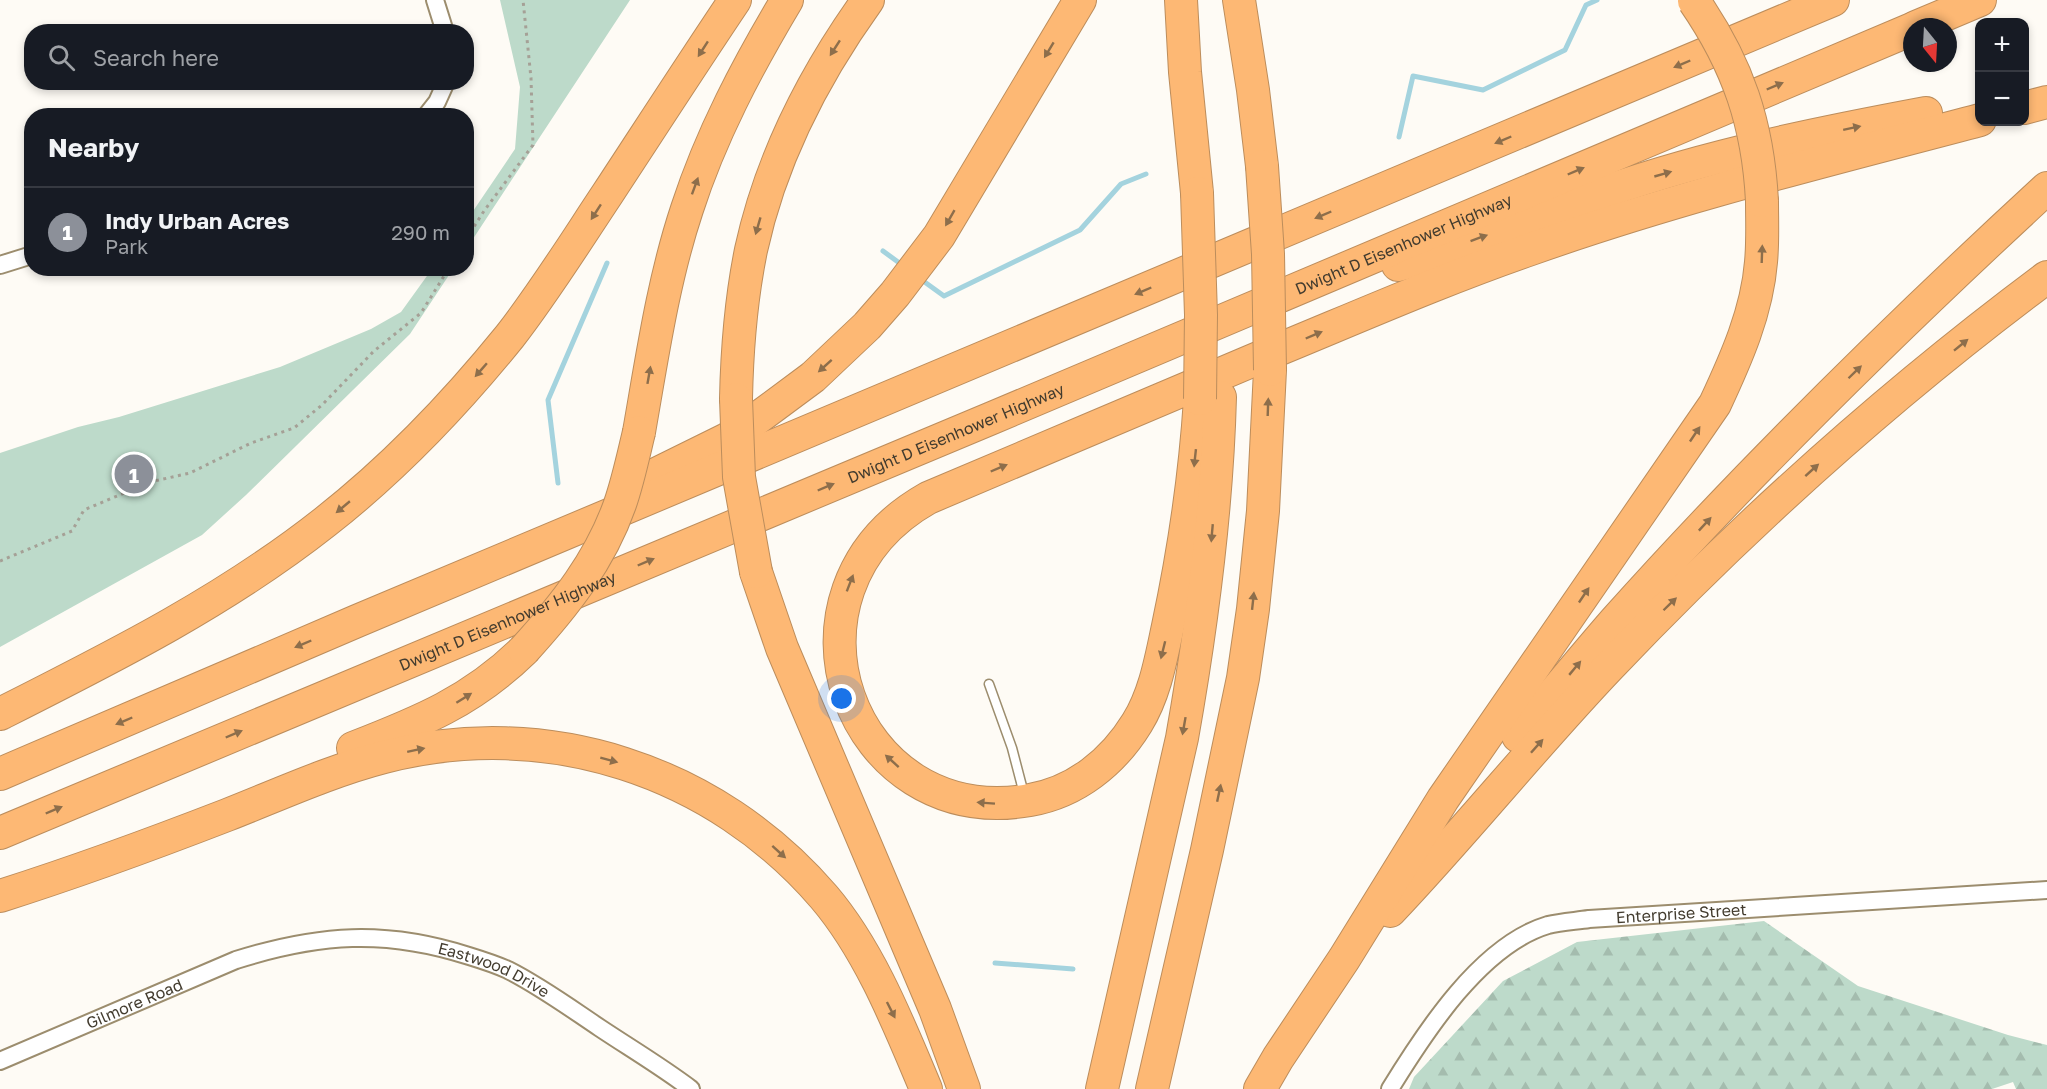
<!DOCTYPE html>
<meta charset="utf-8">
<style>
:root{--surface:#171b24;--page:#242831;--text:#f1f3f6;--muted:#9ea1a6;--line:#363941;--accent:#8c9099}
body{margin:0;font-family:"Golos Text",sans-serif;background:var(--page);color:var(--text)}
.controls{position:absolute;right:18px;top:18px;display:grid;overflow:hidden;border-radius:12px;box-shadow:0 3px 9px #0003}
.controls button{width:54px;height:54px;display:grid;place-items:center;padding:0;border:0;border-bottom:2px solid var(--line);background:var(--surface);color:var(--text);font:30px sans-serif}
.compass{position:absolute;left:1903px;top:18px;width:54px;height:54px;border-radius:50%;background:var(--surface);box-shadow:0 3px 9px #0003;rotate:162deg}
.you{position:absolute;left:842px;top:699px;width:21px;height:21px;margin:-15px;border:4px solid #fff;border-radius:50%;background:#1a73e8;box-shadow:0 0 0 9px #1a73e833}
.badge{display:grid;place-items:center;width:39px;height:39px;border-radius:50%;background:var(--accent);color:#fff;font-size:20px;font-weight:700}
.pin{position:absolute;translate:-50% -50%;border:3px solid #fff;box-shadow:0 2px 6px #0006}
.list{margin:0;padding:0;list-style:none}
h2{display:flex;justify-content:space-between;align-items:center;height:78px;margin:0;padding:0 24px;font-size:26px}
h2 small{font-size:20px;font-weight:400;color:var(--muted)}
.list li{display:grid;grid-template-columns:39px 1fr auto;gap:18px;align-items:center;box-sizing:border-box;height:90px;padding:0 24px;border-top:2px solid var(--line)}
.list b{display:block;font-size:22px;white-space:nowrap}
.list p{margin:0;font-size:20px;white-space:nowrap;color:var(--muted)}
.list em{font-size:20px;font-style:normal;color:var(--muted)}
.icon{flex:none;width:33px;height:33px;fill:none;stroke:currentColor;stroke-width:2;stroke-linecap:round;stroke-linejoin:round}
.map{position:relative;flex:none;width:2047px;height:1089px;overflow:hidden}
.search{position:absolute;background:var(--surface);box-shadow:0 3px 9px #0003;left:24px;top:24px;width:450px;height:66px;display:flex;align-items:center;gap:15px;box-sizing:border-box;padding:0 21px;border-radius:24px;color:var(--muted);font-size:22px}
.panel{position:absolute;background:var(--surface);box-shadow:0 3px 9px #0003;left:24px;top:108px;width:450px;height:168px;border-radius:24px}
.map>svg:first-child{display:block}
.forest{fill:url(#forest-firs)}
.green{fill:#bddaca}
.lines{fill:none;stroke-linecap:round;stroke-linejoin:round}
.stream{stroke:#a4d3de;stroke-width:5}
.service-casing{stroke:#9c8d6e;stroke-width:11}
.minor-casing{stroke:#9c8d6e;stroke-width:20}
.motorway-casing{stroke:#bc8d5c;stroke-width:34}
.path{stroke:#a5a096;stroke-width:3;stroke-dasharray:3 4.5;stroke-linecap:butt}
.service{stroke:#fff;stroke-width:8}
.minor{stroke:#fff;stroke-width:16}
.motorway{stroke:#fdb874;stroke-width:32}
.motorway-bridge-casing{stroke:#bc8d5c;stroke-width:34;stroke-linecap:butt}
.motorway-bridge{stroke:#fdb874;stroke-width:32}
.oneway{fill:#8d6e4b}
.labels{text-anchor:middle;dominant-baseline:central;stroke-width:4.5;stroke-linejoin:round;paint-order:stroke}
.street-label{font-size:16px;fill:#433c2f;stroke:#fff}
</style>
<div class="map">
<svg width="2047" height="1089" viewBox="0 0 2047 1089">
<defs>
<pattern id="forest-firs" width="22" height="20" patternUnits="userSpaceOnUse" patternTransform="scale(1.5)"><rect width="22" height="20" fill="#bddaca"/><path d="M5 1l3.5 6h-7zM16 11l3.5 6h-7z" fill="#a4bcae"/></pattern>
</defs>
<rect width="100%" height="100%" fill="#fefbf5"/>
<polygon class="forest" points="1764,921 1858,986 2008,1035 2047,1045 2047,1089 2016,1089 2013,1082 1992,1089 1409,1089 1414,1077 1503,981 1577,942"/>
<g class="green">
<polygon points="500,0 630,0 467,248 467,220 515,149 520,87"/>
<polygon points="432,269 453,269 410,334 246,495 202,535 0,647 0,453 78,427 119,417 280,367 371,329 401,312"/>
</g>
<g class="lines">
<g class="stream">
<polyline points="1399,137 1413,76 1483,90 1565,50 1586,5 1597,0"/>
<polyline points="883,251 898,262"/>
<polyline points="926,283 944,296 1080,230 1121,184 1146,174"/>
<polyline points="558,483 548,400 607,263"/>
<polyline points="995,963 1073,969"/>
</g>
<defs>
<polyline id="service" points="989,684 1012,748 1024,794"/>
<g id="minor">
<polyline points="435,0 445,32"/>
<polyline points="426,116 437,102 446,82"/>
<polyline points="0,265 32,255"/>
<path id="s1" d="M0,1061L236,960C319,934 385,929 469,956C482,960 495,964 508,970C540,986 570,1008 600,1028C630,1048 662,1067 691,1089"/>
<path id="s2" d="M1390,1089C1425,1032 1481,945 1548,925C1561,922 1576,921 1589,919L2047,890"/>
</g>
<g id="motorway">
<polyline points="1181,0 1185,72 1197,193"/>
<polyline points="1239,0 1253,90 1262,166"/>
<polyline points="1916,27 1980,0"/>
<polyline points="2024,108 2047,102"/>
<path d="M1398,265L1424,258C1485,236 1546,212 1607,191C1710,155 1819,133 1926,113"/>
<path d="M736,399C737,350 741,299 751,250C771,158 814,75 868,0"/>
<path d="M1200,399C1195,476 1184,551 1168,626C1161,659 1155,694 1137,723C1113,762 1076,792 1030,800C849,832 762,592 928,498C1044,449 1159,400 1275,351C1360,316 1444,279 1531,249C1678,197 1829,160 1980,120"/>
<path d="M639,432C652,358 663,281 687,209C711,135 747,67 787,0"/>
<polyline points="654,475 727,439 755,420 813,377 867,326 895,294 939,236 1080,0"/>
<polyline points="756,572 782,648 935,1009 964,1089"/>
<path d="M0,714C113,657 225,601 325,522C394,468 455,404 510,336C545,291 576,241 608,193C650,129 692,64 735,0"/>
<path d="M1518,736C1550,698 1582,659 1615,621C1751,469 1897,326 2047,188"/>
<path d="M353,748C420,722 472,701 524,650"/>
<polyline points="0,774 357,621 1833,0"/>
<path id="s3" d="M0,833L992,418L1912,29"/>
<path d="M0,896C76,872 152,844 227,815C278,795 330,771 384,757C546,715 715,770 824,897C870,951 899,1025 926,1089"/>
<path d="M1390,911C1465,832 1533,747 1608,668C1743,526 1890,394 2047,277"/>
<path d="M1102,1089L1182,738C1202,625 1217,512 1220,397"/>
<polyline points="1152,1089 1207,850 1243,678 1253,609 1263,511 1270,370"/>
<path d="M1260,1089L1278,1058L1344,959L1443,799L1715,404C1736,359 1757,312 1761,262C1763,242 1762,222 1762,201"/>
</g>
</defs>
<use href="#service" class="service-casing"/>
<use href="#minor" class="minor-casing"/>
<use href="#motorway" class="motorway-casing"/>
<g class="path">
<polyline points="466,239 484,211 533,145 531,78 523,0"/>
<polyline points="0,561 72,531 84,510 150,482 190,473 251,443 294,428 322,405 374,351 421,313 449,268"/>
</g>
<use href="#service" class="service"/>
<use href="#minor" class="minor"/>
<use href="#motorway" class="motorway"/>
<defs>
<g id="motorway-bridge">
<path d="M1694,1C1738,65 1758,124 1762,201"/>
<polyline points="1262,166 1268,254 1270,370"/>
<polyline points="1197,193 1201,315 1200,399"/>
<polyline points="736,399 739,477 756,572"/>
<path d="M524,650C564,606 600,561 620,504C628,481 633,457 639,432"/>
</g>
</defs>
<use href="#motorway-bridge" class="motorway-bridge-casing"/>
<use href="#motorway-bridge" class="motorway-bridge"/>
</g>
<defs><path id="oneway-solid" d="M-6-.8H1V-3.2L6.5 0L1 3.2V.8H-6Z" transform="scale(1.5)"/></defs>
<g class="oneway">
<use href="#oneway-solid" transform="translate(835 48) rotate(123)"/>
<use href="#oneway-solid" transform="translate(703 49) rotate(123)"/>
<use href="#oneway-solid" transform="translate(1049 50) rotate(121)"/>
<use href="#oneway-solid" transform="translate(1682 64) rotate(157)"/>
<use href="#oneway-solid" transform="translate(1775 86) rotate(-23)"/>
<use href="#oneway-solid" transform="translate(1852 128) rotate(-12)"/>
<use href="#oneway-solid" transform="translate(1503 140) rotate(157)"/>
<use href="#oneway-solid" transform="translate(1576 171) rotate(-23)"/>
<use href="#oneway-solid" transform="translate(1663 174) rotate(-16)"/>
<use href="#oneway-solid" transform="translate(695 186) rotate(-70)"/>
<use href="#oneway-solid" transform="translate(596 212) rotate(123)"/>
<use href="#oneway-solid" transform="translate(1323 215) rotate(157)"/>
<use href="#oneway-solid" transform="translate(950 218) rotate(120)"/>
<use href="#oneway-solid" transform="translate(758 226) rotate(106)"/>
<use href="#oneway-solid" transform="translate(1479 238) rotate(-20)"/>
<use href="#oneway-solid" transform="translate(1762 254) rotate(-88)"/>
<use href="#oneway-solid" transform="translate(1143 291) rotate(157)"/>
<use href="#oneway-solid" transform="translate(1314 335) rotate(-23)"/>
<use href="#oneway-solid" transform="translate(1961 345) rotate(-39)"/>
<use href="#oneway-solid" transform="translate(825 366) rotate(138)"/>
<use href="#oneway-solid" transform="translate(481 370) rotate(131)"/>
<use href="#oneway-solid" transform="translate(1855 372) rotate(-44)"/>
<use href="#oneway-solid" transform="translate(649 375) rotate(-80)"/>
<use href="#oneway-solid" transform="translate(1268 407) rotate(-88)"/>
<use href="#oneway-solid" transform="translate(1695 434) rotate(-56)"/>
<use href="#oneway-solid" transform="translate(1195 458) rotate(96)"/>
<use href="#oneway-solid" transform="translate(999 468) rotate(-23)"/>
<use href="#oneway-solid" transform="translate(1812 470) rotate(-42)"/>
<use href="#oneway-solid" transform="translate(826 487) rotate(-23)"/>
<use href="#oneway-solid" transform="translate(343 507) rotate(140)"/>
<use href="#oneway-solid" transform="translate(1705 524) rotate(-47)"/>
<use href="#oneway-solid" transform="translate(1212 533) rotate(95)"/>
<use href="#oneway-solid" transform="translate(646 562) rotate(-23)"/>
<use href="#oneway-solid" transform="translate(850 583) rotate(-69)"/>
<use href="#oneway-solid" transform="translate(1584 595) rotate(-56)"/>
<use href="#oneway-solid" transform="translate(1253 601) rotate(-84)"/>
<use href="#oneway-solid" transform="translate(1670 604) rotate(-44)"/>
<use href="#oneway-solid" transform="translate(303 644) rotate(157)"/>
<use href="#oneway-solid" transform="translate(1163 650) rotate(104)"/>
<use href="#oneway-solid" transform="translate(1575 668) rotate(-50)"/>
<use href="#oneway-solid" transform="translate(464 698) rotate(-32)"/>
<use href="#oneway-solid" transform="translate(124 721) rotate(157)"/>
<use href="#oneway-solid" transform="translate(1184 726) rotate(100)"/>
<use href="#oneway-solid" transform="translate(234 734) rotate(-23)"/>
<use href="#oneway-solid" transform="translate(1537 746) rotate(-48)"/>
<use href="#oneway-solid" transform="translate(416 750) rotate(-12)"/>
<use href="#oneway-solid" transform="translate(609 760) rotate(15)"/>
<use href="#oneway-solid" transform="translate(892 761) rotate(-138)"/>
<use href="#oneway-solid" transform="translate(1219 793) rotate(-78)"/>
<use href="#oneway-solid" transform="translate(986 803) rotate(-176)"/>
<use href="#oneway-solid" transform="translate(54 810) rotate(-23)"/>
<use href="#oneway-solid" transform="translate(779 852) rotate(42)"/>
<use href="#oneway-solid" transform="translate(891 1010) rotate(63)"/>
</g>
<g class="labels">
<g class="street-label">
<text stroke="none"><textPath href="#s3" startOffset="1522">Dwight D Eisenhower Highway</textPath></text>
<text stroke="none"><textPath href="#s3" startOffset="1036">Dwight D Eisenhower Highway</textPath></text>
<text stroke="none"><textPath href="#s3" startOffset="550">Dwight D Eisenhower Highway</textPath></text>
<text stroke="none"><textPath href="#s2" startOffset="366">Enterprise Street</textPath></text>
<text stroke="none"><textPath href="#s1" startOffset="522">Eastwood Drive</textPath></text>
<text stroke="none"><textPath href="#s1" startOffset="146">Gilmore Road</textPath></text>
</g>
</g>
</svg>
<div class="controls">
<button>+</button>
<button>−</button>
</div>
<svg class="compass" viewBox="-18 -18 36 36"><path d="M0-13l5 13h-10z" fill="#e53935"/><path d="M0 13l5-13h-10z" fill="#9ea1a6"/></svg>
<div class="you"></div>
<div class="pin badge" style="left:134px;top:474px">1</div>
<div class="search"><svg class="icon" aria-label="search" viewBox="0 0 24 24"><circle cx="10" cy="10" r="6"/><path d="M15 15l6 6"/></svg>Search here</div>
<section class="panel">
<h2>Nearby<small></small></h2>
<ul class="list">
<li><span class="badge">1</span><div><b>Indy Urban Acres</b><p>Park</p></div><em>290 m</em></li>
</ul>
</section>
</div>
